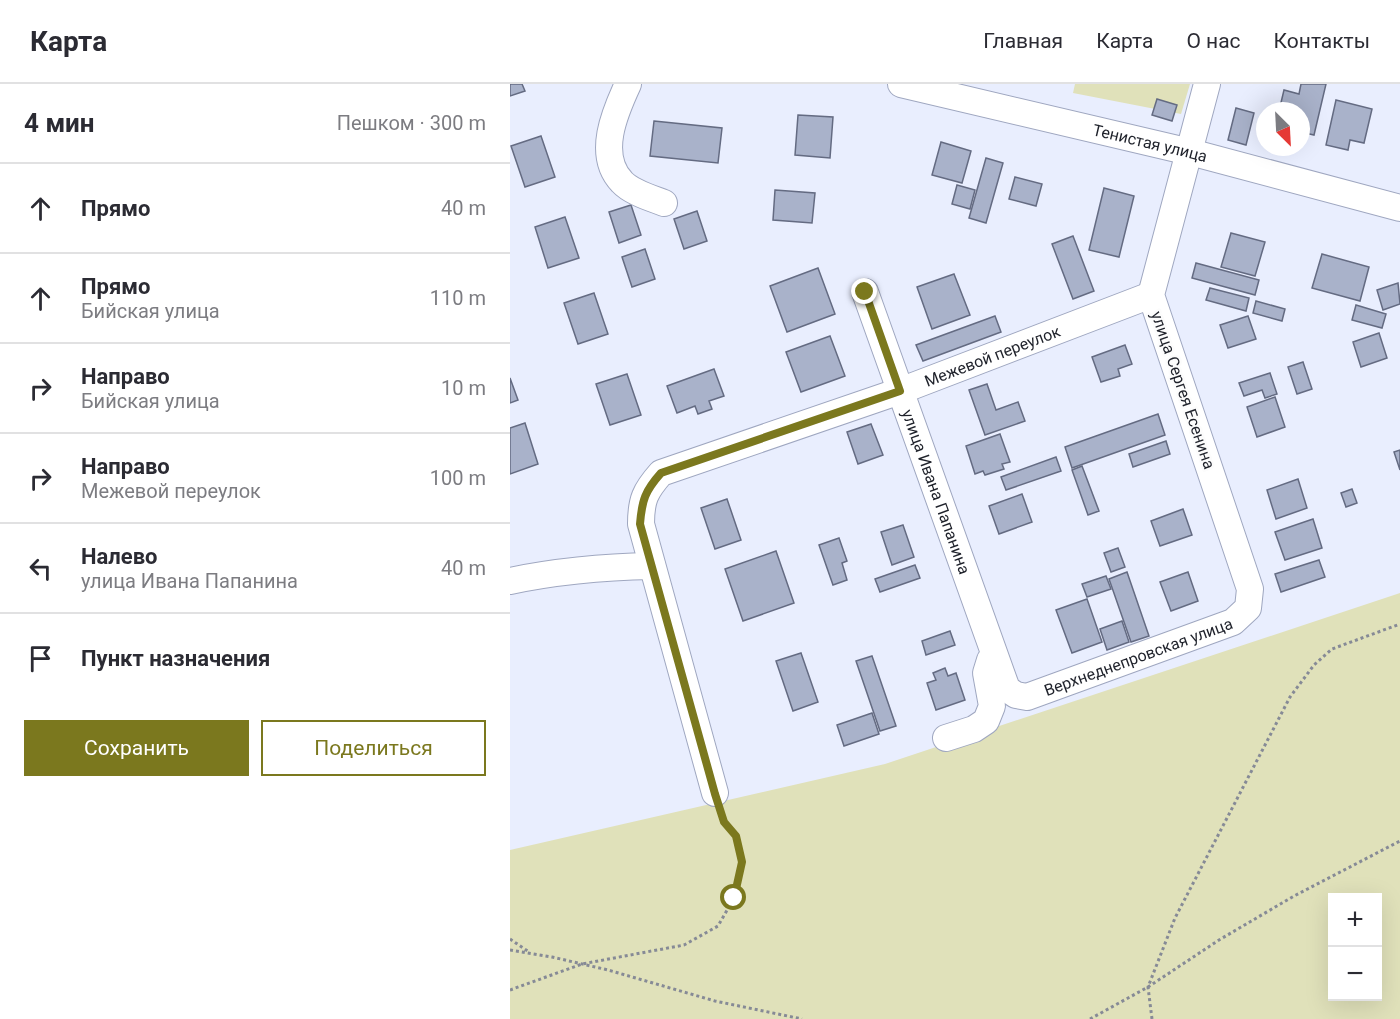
<!DOCTYPE html>
<html lang="ru">
<meta charset="utf-8">
<style>
:root{--surface:#fff;--page:#f2f2f3;--text:#2b2b33;--muted:#7c7c81;--line:#e1e1e2;--accent:#7b781e}
body{margin:0;font-family:Roboto,sans-serif;background:var(--page);color:var(--text)}
.controls{position:absolute;right:18px;bottom:18px;display:grid;overflow:hidden;border-radius:0px;box-shadow:0 6px 24px #0002}
.controls button{width:54px;height:54px;display:grid;place-items:center;padding:0;border:0;border-bottom:2px solid var(--line);background:var(--surface);color:var(--text);font:30px sans-serif}
.compass{position:absolute;left:746px;top:18px;width:54px;height:54px;border-radius:50%;background:var(--surface);box-shadow:0 6px 24px #0002;rotate:156deg}
.stop{position:absolute;width:18px;height:18px;margin:-14px;border:4px solid #7b781e;border-radius:50%;background:#fff}
.stop.end{background:#7b781e;border-color:#fff;box-shadow:0 2px 6px #0008}
.list{margin:0;padding:0;list-style:none}
h2{display:flex;justify-content:space-between;align-items:center;height:78px;margin:0;padding:0 24px;font-size:26px}
h2 small{font-size:20px;font-weight:400;color:var(--muted)}
.list li{display:grid;grid-template-columns:39px 1fr auto;gap:18px;align-items:center;box-sizing:border-box;height:90px;padding:0 24px;border-top:2px solid var(--line)}
.list b{display:block;font-size:22px;white-space:nowrap}
.list p{margin:0;font-size:20px;white-space:nowrap;color:var(--muted)}
.list em{font-size:20px;font-style:normal;color:var(--muted)}
.actions{display:flex;gap:12px;padding:18px 24px}
.actions a{flex:1;padding:14px 0;border:2px solid var(--accent);border-radius:0px;text-align:center;font-size:21px;color:var(--accent)}
.actions .main{background:var(--accent);color:#fff}
.icon{flex:none;width:33px;height:33px;fill:none;stroke:currentColor;stroke-width:2;stroke-linecap:round;stroke-linejoin:round}
.map{position:relative;flex:none;width:890px;height:935px;overflow:hidden}
header{display:flex;align-items:center;gap:36px;box-sizing:border-box;height:84px;padding:0 30px;background:var(--surface);border-bottom:2px solid var(--line)}
header strong{font-size:28px}
nav{display:flex;gap:33px;margin-inline-start:auto;font-size:21px}
main{display:flex}
aside{flex:1;background:var(--surface)}
.map>svg:first-child{display:block}
.green{fill:#e0e1ba;fill-rule:evenodd}
.building{fill:#a9b2ca;stroke:#646b82;stroke-width:1.5}
.lines{fill:none;stroke-linecap:round;stroke-linejoin:round}
.minor-casing{stroke:#9fa7c0;stroke-width:28}
.path{stroke:#868a96;stroke-width:3;stroke-dasharray:3 3;stroke-linecap:butt}
.minor{stroke:#fff;stroke-width:26}
.route{stroke:#7b781e;stroke-width:8}
.labels{text-anchor:middle;dominant-baseline:central;stroke-width:5;stroke-linejoin:round;paint-order:stroke}
.street-label{font-size:16px;fill:#1e212a;stroke:#fcfcfc}
</style>
<header>
<strong>Карта</strong>
<nav><a>Главная</a><a>Карта</a><a>О нас</a><a>Контакты</a></nav>
</header>
<main>
<aside>
<h2>4 мин<small>Пешком · 300 m</small></h2>
<ul class="list">
<li><svg class="icon" aria-label="ahead" viewBox="0 0 24 24"><path d="M12 20V5M6 11l6-6 6 6"/></svg><div><b>Прямо</b></div><em>40 m</em></li>
<li><svg class="icon" aria-label="ahead" viewBox="0 0 24 24"><path d="M12 20V5M6 11l6-6 6 6"/></svg><div><b>Прямо</b><p>Бийская улица</p></div><em>110 m</em></li>
<li><svg class="icon" aria-label="right" viewBox="0 0 24 24"><path d="M7 20v-9h11M14 6l5 5-5 5"/></svg><div><b>Направо</b><p>Бийская улица</p></div><em>10 m</em></li>
<li><svg class="icon" aria-label="right" viewBox="0 0 24 24"><path d="M7 20v-9h11M14 6l5 5-5 5"/></svg><div><b>Направо</b><p>Межевой переулок</p></div><em>100 m</em></li>
<li><svg class="icon" aria-label="left" viewBox="0 0 24 24"><path d="M17 20v-9H6M10 6l-5 5 5 5"/></svg><div><b>Налево</b><p>улица Ивана Папанина</p></div><em>40 m</em></li>
<li><svg class="icon" aria-label="arrive" viewBox="0 0 24 24"><path d="M6 21V4h12l-3 4 3 4H6"/></svg><div><b>Пункт назначения</b></div></li>
</ul>
<div class="actions"><a class="main">Сохранить</a><a>Поделиться</a></div>
</aside>
<div class="map">
<svg width="890" height="935" viewBox="0 0 890 935">
<rect width="100%" height="100%" fill="#e9eefe"/>
<g class="green">
<polygon points="565,0 680,0 671,30 563,9"/>
<path d="M890,509V935H0V766L375,680ZM822,814H868V912H822Z"/>
</g>
<g class="building">
<polygon points="0,0 12,0 15,7 0,12"/>
<polygon points="791,0 816,0 804,51 791,48 791,27 769,27 774,6 789,10"/>
<polygon points="647,15 667,21 662,37 642,31"/>
<polygon points="826,16 862,25 854,59 840,56 838,66 816,61"/>
<polygon points="726,24 744,29 736,61 718,56"/>
<polygon points="288,31 323,33 320,74 285,71"/>
<polygon points="144,37 212,44 208,79 140,72"/>
<polygon points="31,52 45,93 15,103 1,62"/>
<polygon points="431,58 461,67 452,99 422,91"/>
<polygon points="476,74 493,79 476,139 459,134"/>
<polygon points="505,93 532,100 526,122 499,115"/>
<polygon points="447,101 465,106 460,125 442,120"/>
<polygon points="594,104 624,112 609,173 579,166"/>
<polygon points="265,106 305,109 302,139 263,136"/>
<polygon points="121,121 131,151 109,159 99,128"/>
<polygon points="187,127 197,157 174,165 164,135"/>
<polygon points="55,133 69,174 38,184 25,143"/>
<polygon points="721,149 755,158 745,192 711,183"/>
<polygon points="563,152 584,207 563,215 542,160"/>
<polygon points="135,165 145,195 122,203 112,173"/>
<polygon points="812,170 859,183 850,217 802,204"/>
<polygon points="686,179 749,196 745,211 682,194"/>
<polygon points="308,184 325,230 277,248 260,202"/>
<polygon points="444,190 460,231 422,245 407,203"/>
<polygon points="888,199 890,220 873,226 867,206"/>
<polygon points="700,204 739,214 736,227 696,216"/>
<polygon points="84,209 98,250 68,260 54,219"/>
<polygon points="746,217 775,225 772,237 743,229"/>
<polygon points="846,221 876,230 872,244 842,236"/>
<polygon points="485,232 491,248 413,277 406,261"/>
<polygon points="738,232 746,255 718,264 710,241"/>
<polygon points="869,249 877,274 851,283 843,258"/>
<polygon points="320,252 335,292 291,308 276,268"/>
<polygon points="615,261 622,280 608,285 610,292 591,298 582,273"/>
<polygon points="793,278 802,305 787,310 778,283"/>
<polygon points="204,285 214,312 199,317 202,325 188,330 185,322 167,329 157,302"/>
<polygon points="760,289 767,310 755,314 752,306 734,312 729,299"/>
<polygon points="117,290 131,331 100,341 86,300"/>
<polygon points="0,294 8,316 0,319"/>
<polygon points="477,300 486,326 508,318 515,337 475,351 459,306"/>
<polygon points="765,313 775,343 747,353 737,323"/>
<polygon points="648,330 655,351 562,384 555,363"/>
<polygon points="15,339 28,380 0,390 0,344"/>
<polygon points="361,340 373,371 348,380 337,348"/>
<polygon points="490,350 500,378 492,380 494,385 475,391 473,387 465,390 456,362"/>
<polygon points="656,357 660,370 623,383 619,370"/>
<polygon points="890,366 890,386 884,368"/>
<polygon points="546,373 551,387 496,406 491,393"/>
<polygon points="572,382 589,427 578,431 562,386"/>
<polygon points="788,395 797,424 766,435 757,406"/>
<polygon points="842,405 847,419 836,423 831,409"/>
<polygon points="512,410 522,438 489,450 479,422"/>
<polygon points="217,415 231,456 205,465 191,424"/>
<polygon points="673,425 682,451 650,462 641,437"/>
<polygon points="803,435 812,464 775,476 765,448"/>
<polygon points="393,441 404,473 382,481 371,448"/>
<polygon points="329,454 337,477 332,479 337,496 323,501 309,461"/>
<polygon points="608,464 615,483 601,488 594,469"/>
<polygon points="266,467 284,519 233,537 215,485"/>
<polygon points="809,476 815,493 771,508 765,490"/>
<polygon points="405,481 410,494 370,508 365,495"/>
<polygon points="617,488 639,552 621,558 599,495"/>
<polygon points="678,488 688,517 661,527 650,498"/>
<polygon points="596,492 601,505 577,513 572,500"/>
<polygon points="577,515 592,558 562,569 546,526"/>
<polygon points="612,537 619,558 597,566 590,545"/>
<polygon points="440,547 445,561 416,571 412,557"/>
<polygon points="291,569 308,618 283,627 266,577"/>
<polygon points="362,572 386,642 370,647 346,577"/>
<polygon points="435,584 438,592 446,589 455,616 426,626 417,599 426,596 423,589"/>
<polygon points="362,629 369,650 334,662 327,641"/>
</g>
<g class="lines">
<defs>
<g id="minor">
<path d="M118,0C105,28 86,71 112,98C121,108 141,114 154,119"/>
<path id="s1" d="M391,0L680,68L890,124"/>
<path id="s2" d="M355,208L497,605L506,611L517,613L723,538L738,524L740,505L641,211L697,0"/>
<path d="M0,497C47,487 94,483 142,482"/>
<polyline points="436,654 464,645 476,637 482,622 476,589 480,576"/>
<path id="s3" d="M205,709L131,440C131,416 135,407 151,389L390,307L641,211"/>
</g>
</defs>
<use href="#minor" class="minor-casing"/>
<g class="path">
<polyline points="0,855 19,868"/>
<polyline points="0,866 42,873 98,886 205,917 292,935"/>
<polyline points="0,906 72,880 174,861 208,842 224,814 232,778 226,752 215,738 211,728"/>
<polyline points="580,935 638,903 709,856 784,812 890,757"/>
<polyline points="642,935 638,903 665,834 780,613 804,581 822,565 890,540"/>
</g>
<use href="#minor" class="minor"/>
</g>
<g class="lines">
<path class="route" d="M224,814L232,778L226,752L214,738L205,710L130,440C132,416 135,407 151,389L390,307L355,208"/>
</g>
<g class="labels">
<g class="street-label">
<text stroke="none"><textPath href="#s1" startOffset="256">Тенистая улица</textPath></text>
<text stroke="none"><textPath href="#s3" startOffset="687">Межевой переулок</textPath></text>
<text transform="translate(673 306) rotate(71)">улица Сергея Есенина</text>
<text stroke="none"><textPath href="#s2" startOffset="212">улица Ивана Папанина</textPath></text>
<text stroke="none"><textPath href="#s2" startOffset="562">Верхнеднепровская улица</textPath></text>
</g>
</g>
</svg>
<div class="controls">
<button>+</button>
<button>−</button>
</div>
<svg class="compass" viewBox="-18 -18 36 36"><path d="M0-13l5 13h-10z" fill="#e53935"/><path d="M0 13l5-13h-10z" fill="#7c7c81"/></svg>
<div class="stop" style="left:224px;top:814px"></div>
<div class="stop end" style="left:355px;top:208px"></div>
</div>
</main>
